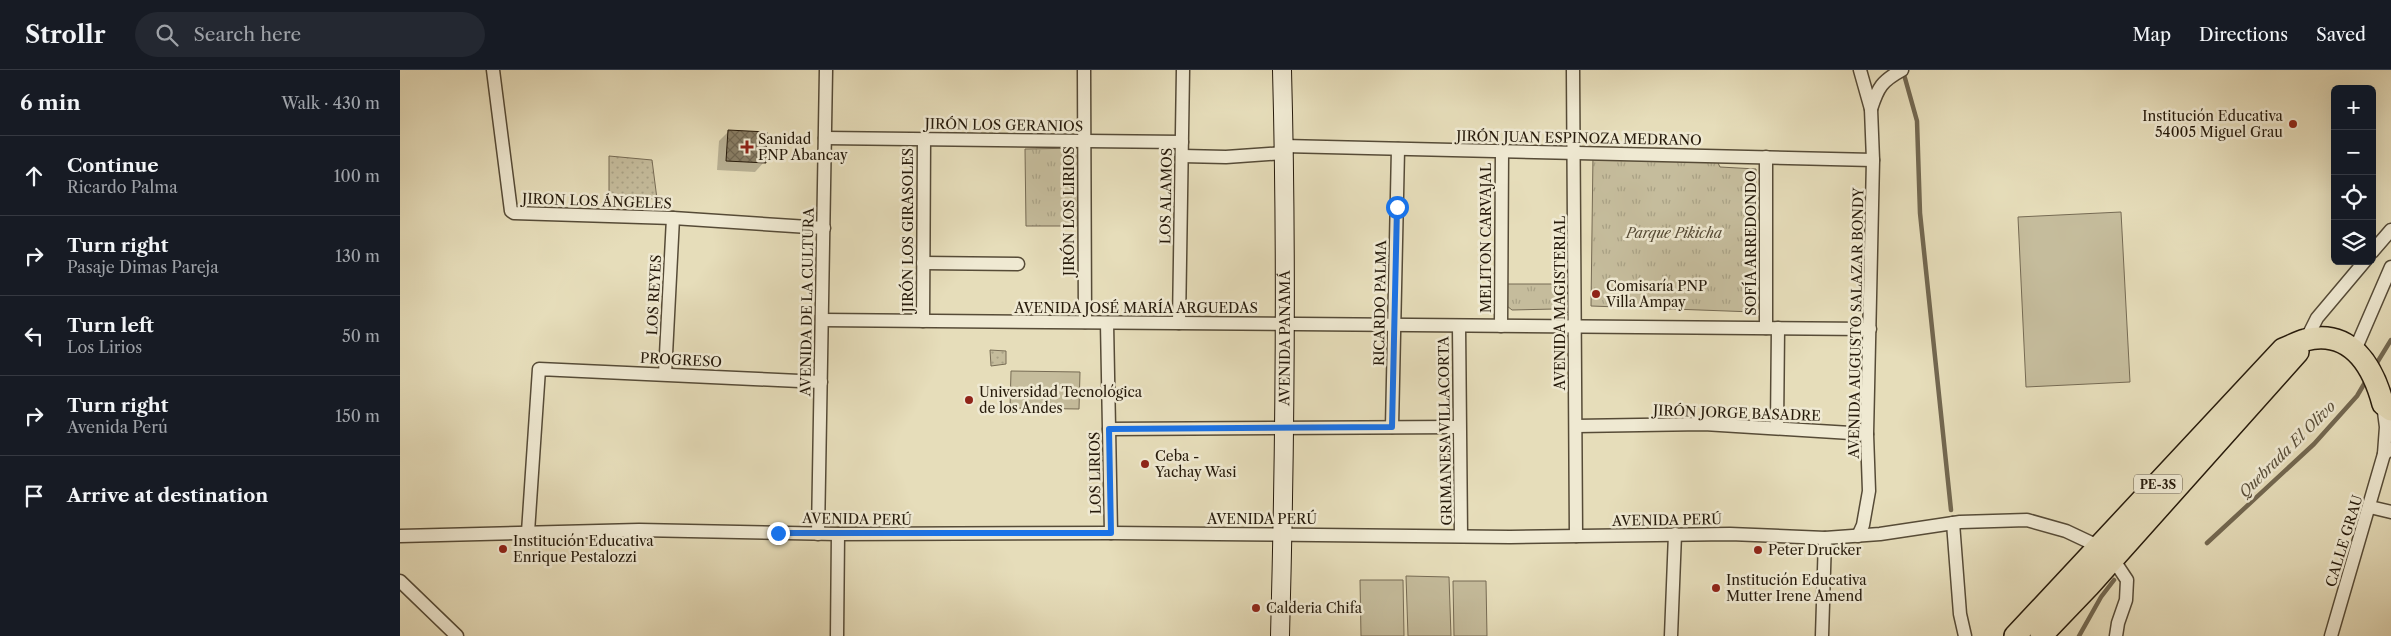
<!DOCTYPE html>
<meta charset="utf-8">
<style>
:root{--surface:#171b24;--page:#242831;--text:#f1f3f6;--muted:#9ea1a6;--line:#363941}
body{margin:0;font-family:"Libre Caslon Text",serif;background:var(--page);color:var(--text)}
.controls{position:absolute;right:15px;top:15px;display:grid;overflow:hidden;border-radius:8px;box-shadow:0 5px 20px #0002}
.controls button{width:45px;height:45px;display:grid;place-items:center;padding:0;border:0;border-bottom:1px solid var(--line);background:var(--surface);color:var(--text);font:25px sans-serif}
.stop{position:absolute;width:15px;height:15px;margin:-11px;border:4px solid #1a73e8;border-radius:50%;background:#fff}
.stop.end{background:#1a73e8;border-color:#fff;box-shadow:0 1px 5px #0008}
.list{margin:0;padding:0;list-style:none}
h2{display:flex;justify-content:space-between;align-items:center;height:65px;margin:0;padding:0 20px;font-size:21px}
h2 small{font-size:16px;font-weight:400;color:var(--muted)}
.list li{display:grid;grid-template-columns:32px 1fr auto;gap:15px;align-items:center;box-sizing:border-box;height:80px;padding:0 20px;border-top:1px solid var(--line)}
.list b{display:block;font-size:19px;white-space:nowrap}
.list p{margin:0;font-size:16px;white-space:nowrap;color:var(--muted)}
.list em{font-size:16px;font-style:normal;color:var(--muted)}
.icon{flex:none;width:28px;height:28px;fill:none;stroke:currentColor;stroke-width:2;stroke-linecap:round;stroke-linejoin:round}
.map{position:relative;flex:none;width:1991px;height:566px;overflow:hidden}
header{display:flex;align-items:center;gap:30px;box-sizing:border-box;height:70px;padding:0 25px;background:var(--surface);border-bottom:1px solid var(--line)}
header strong{font-size:24px}
nav{display:flex;gap:28px;margin-inline-start:auto;font-size:18px}
.search{width:350px;height:45px;background:var(--page);display:flex;align-items:center;gap:12px;box-sizing:border-box;padding:0 18px;border-radius:28px;color:var(--muted);font-size:19px}
main{display:flex}
aside{flex:1;background:var(--surface)}
.map>svg:first-child{display:block}
.grass{fill:url(#grass-dots);stroke:#766b54}
.park{fill:url(#park-tufts);stroke:#766b54}
.pitch{fill:#c5bc9c;stroke:#766b54}
.shadow{fill:#0003}
.lines{fill:none;stroke-linecap:round;stroke-linejoin:round}
.stream{stroke:#726750;stroke-width:4.5}
.building{fill:url(#building-cross-hatch);stroke:#261a0b}
.street-casing{stroke:#564b37;stroke-width:15}
.secondary-casing{stroke:#261a0b;stroke-width:20}
.highway-casing{stroke:#261a0b;stroke-width:24}
.street{stroke:#efe9d2;stroke-width:12}
.secondary{stroke:#efe9d2;stroke-width:18}
.highway{stroke:#e6ddba;stroke-width:21}
.route{stroke:#1a73e8;stroke-width:6}
.poi-dot{fill:#8f2418;stroke:#efe9d2;stroke-width:2}
.labels{text-anchor:middle;dominant-baseline:central;stroke-width:5;stroke-linejoin:round;paint-order:stroke}
.shield{fill:#efe9d2;stroke:#625847;stroke-width:1}
.shield-label{font-size:12px;font-weight:bold;fill:#261a0b}
.poi-label{font-size:14px;fill:#261a0b;stroke:#efe9d2;text-anchor:start}
.street-label{font-size:14px;fill:#261a0b;stroke:#efe9d2}
.park-label{font-size:14px;font-style:italic;fill:#564b36;stroke:#efe9d2}
.water-label{font-size:15px;font-style:italic;fill:#594e39;stroke:#efe9d2}
</style>
<header>
<strong>Strollr</strong>
<div class="search"><svg class="icon" aria-label="search" viewBox="0 0 24 24"><circle cx="10" cy="10" r="6"/><path d="M15 15l6 6"/></svg>Search here</div>
<nav><a>Map</a><a>Directions</a><a>Saved</a></nav>
</header>
<main>
<aside>
<h2>6 min<small>Walk · 430 m</small></h2>
<ul class="list">
<li><svg class="icon" aria-label="ahead" viewBox="0 0 24 24"><path d="M12 20V5M6 11l6-6 6 6"/></svg><div><b>Continue</b><p>Ricardo Palma</p></div><em>100 m</em></li>
<li><svg class="icon" aria-label="right" viewBox="0 0 24 24"><path d="M7 20v-9h11M14 6l5 5-5 5"/></svg><div><b>Turn right</b><p>Pasaje Dimas Pareja</p></div><em>130 m</em></li>
<li><svg class="icon" aria-label="left" viewBox="0 0 24 24"><path d="M17 20v-9H6M10 6l-5 5 5 5"/></svg><div><b>Turn left</b><p>Los Lirios</p></div><em>50 m</em></li>
<li><svg class="icon" aria-label="right" viewBox="0 0 24 24"><path d="M7 20v-9h11M14 6l5 5-5 5"/></svg><div><b>Turn right</b><p>Avenida Perú</p></div><em>150 m</em></li>
<li><svg class="icon" aria-label="arrive" viewBox="0 0 24 24"><path d="M6 21V4h12l-3 4 3 4H6"/></svg><div><b>Arrive at destination</b></div></li>
</ul>
</aside>
<div class="map">
<svg width="1991" height="566" viewBox="0 0 1991 566">
<defs>
<pattern id="grass-dots" width="8" height="8" patternUnits="userSpaceOnUse" patternTransform="scale(1.25)"><rect width="8" height="8" fill="#c5bc9c"/><path d="M2 2h.1M6 6h.1" fill="none" stroke="#a9a185" stroke-width="1.8" stroke-linecap="round"/></pattern>
<pattern id="park-tufts" width="24" height="20" patternUnits="userSpaceOnUse" patternTransform="scale(1.25)"><rect width="24" height="20" fill="#c5bc9c"/><path d="M3 7l-1-3M5 7V3M7 7l1-3M15 17l-1-3M17 17v-4M19 17l1-3" fill="none" stroke="#a9a185"/></pattern>
<pattern id="building-cross-hatch" width="8" height="8" patternUnits="userSpaceOnUse" patternTransform="scale(1.25)"><rect width="8" height="8" fill="#8a7f66"/><path d="M0 0l8 8M0 8l8-8" fill="none" stroke="#716752"/></pattern>
</defs>
<rect width="100%" height="100%" fill="#e6ddba"/>
<filter id="stains"><feTurbulence type="fractalNoise" baseFrequency=".004" numOctaves="4"/><feColorMatrix values="0 0 0 0 .2 0 0 0 0 .09 0 0 0 0 .02 0 0 0 .5 -.17"/></filter>
<radialGradient id="worn" r=".72"><stop offset=".6" stop-color="#630" stop-opacity="0"/><stop offset="1" stop-color="#630" stop-opacity=".3"/></radialGradient>
<g class="grass">
<polygon points="209,86 252,90 257,129 209,126"/>
<polygon points="590,280 606,281 606,294 591,296"/>
</g>
<g class="park">
<polygon points="681,78 677,156 626,156 625,79"/>
<polygon points="1193,84 1316,89 1320,97 1356,99 1354,242 1191,236"/>
<polygon points="1107,214 1159,214 1159,236 1155,239 1112,240 1107,236"/>
</g>
<g class="pitch">
<polygon points="1721,142 1730,312 1626,317 1618,147"/>
<polygon points="611,301 680,302 679,339 610,338"/>
<polygon points="1006,506 1049,507 1051,566 1008,566"/>
<polygon points="960,510 1003,510 1004,566 961,566"/>
<polygon points="1053,511 1086,511 1087,566 1054,566"/>
</g>
<polygon class="shadow" points="328,62 364,92 355,102 317,100 319,71"/>
<g class="lines">
<g class="stream">
<polyline points="1503,1 1517,51 1520,143 1551,440"/>
<polyline points="1975,296 1991,270"/>
<polyline points="1807,473 1914,374 1957,326 1967,309"/>
<polyline points="1679,566 1701,527 1714,510"/>
</g>
</g>
<polygon class="building" points="328,60 367,62 366,93 326,91"/>
<g class="lines">
<defs>
<g id="street">
<polyline points="93,0 111,141 114,143 273,148 424,158"/>
<polyline points="684,0 685,252"/>
<polyline points="1173,0 1176,466"/>
<path d="M1471,39C1478,17 1482,11 1502,0"/>
<polyline points="425,68 782,72"/>
<polyline points="884,76 1473,90"/>
<polyline points="782,86 826,87 884,83"/>
<polyline points="1366,87 1366,258"/>
<polyline points="1972,182 1991,160"/>
<polyline points="523,193 618,194"/>
<polyline points="422,250 1470,259"/>
<polyline points="523,251 524,69"/>
<polyline points="707,253 711,463"/>
<polyline points="779,253 783,0"/>
<polyline points="1059,256 1061,466"/>
<polyline points="1101,256 1102,81"/>
<polyline points="1906,270 1917,248 1965,191"/>
<polyline points="1955,280 1991,197"/>
<polyline points="265,304 273,148"/>
<polyline points="1983,334 1986,357 1984,384"/>
<polyline points="1176,356 1304,354 1467,364"/>
<polyline points="992,357 998,79"/>
<polyline points="1377,358 1378,258"/>
<polyline points="709,359 1059,357"/>
<polyline points="1970,437 1991,442"/>
<polyline points="1553,453 1560,544 1565,566"/>
<polyline points="128,462 139,299 421,312"/>
<polyline points="418,464 426,0"/>
<polyline points="0,466 239,460 438,464 711,463 1110,467 1330,464 1425,468 1480,464 1560,452 1627,450 1666,461 1700,477 1713,489 1727,510 1726,530 1718,553 1716,566"/>
<polyline points="1458,466 1463,455 1469,421 1467,364 1473,90 1471,39 1460,0"/>
<polyline points="0,511 57,566"/>
<polyline points="437,566 438,464"/>
<polyline points="1271,566 1275,464"/>
<polyline points="1422,566 1425,468"/>
<polyline points="1931,566 1984,384 1991,379"/>
</g>
<g id="secondary">
<path id="s1" d="M880,566C885,378 887,188 882,0"/>
</g>
<g id="highway">
<path d="M1615,566L1883,279C1891,276 1898,272 1905,270C1951,258 1973,297 1983,334L1991,340"/>
<polyline points="1641,566 1689,516 1898,282"/>
</g>
</defs>
<use href="#street" class="street-casing"/>
<use href="#secondary" class="secondary-casing"/>
<use href="#highway" class="highway-casing"/>
<use href="#street" class="street"/>
<use href="#secondary" class="secondary"/>
<use href="#highway" class="highway"/>
</g>
<g class="lines">
<polyline class="route" points="378,463 711,463 709,359 992,357 997,137"/>
</g>
<g class="poi-dot">
<circle cx="1893" cy="54" r="5"/>
<path d="M344.5 69.5h5v5h5v5h-5v5h-5v-5h-5v-5h5z"/>
<circle cx="1196" cy="224" r="5"/>
<circle cx="569" cy="330" r="5"/>
<circle cx="745" cy="394" r="5"/>
<circle cx="103" cy="479" r="5"/>
<circle cx="1358" cy="480" r="5"/>
<circle cx="1316" cy="518" r="5"/>
<circle cx="856" cy="538" r="5"/>
</g>
<g class="labels">
<rect class="shield" x="1734" y="404.5" width="48" height="19" rx="4"/>
<g class="shield-label">
<text x="1758" y="414">PE-3S</text>
</g>
<g class="poi-label">
<text x="1883" y="46" text-anchor="end">Institución Educativa<tspan x="1883" dy="16">54005 Miguel Grau</tspan></text>
<text x="358" y="69">Sanidad<tspan x="358" dy="16">PNP Abancay</tspan></text>
<text x="1206" y="216">Comisaría PNP<tspan x="1206" dy="16">Villa Ampay</tspan></text>
<text x="579" y="322">Universidad Tecnológica<tspan x="579" dy="16">de los Andes</tspan></text>
<text x="755" y="386">Ceba -<tspan x="755" dy="16">Yachay Wasi</tspan></text>
<text x="113" y="471">Institución Educativa<tspan x="113" dy="16">Enrique Pestalozzi</tspan></text>
<text x="1368" y="480">Peter Drucker</text>
<text x="1326" y="510">Institución Educativa<tspan x="1326" dy="16">Mutter Irene Amend</tspan></text>
<text x="866" y="538">Calderia Chifa</text>
</g>
<g class="street-label">
<text transform="translate(604 55) rotate(1)">JIRÓN LOS GERANIOS</text>
<text transform="translate(1179 68) rotate(1)">JIRÓN JUAN ESPINOZA MEDRANO</text>
<text transform="translate(766 126) rotate(-89)">LOS ALAMOS</text>
<text transform="translate(197 131) rotate(2)">JIRON LOS ÁNGELES</text>
<text transform="translate(669 141) rotate(-90)">JIRÓN LOS LIRIOS</text>
<text transform="translate(508 160) rotate(-90)">JIRÓN LOS GIRASOLES</text>
<text transform="translate(1086 168) rotate(-90)">MELITON CARVAJAL</text>
<text transform="translate(1351 173) rotate(-90)">SOFÍA ARREDONDO</text>
<text transform="translate(254 225) rotate(-87)">LOS REYES</text>
<text transform="translate(407 232) rotate(-89)">AVENIDA DE LA CULTURA</text>
<text transform="translate(980 233) rotate(-89)">RICARDO PALMA</text>
<text transform="translate(1160 233) rotate(-90)">AVENIDA MAGISTERIAL</text>
<text x="736" y="238">AVENIDA JOSÉ MARÍA ARGUEDAS</text>
<text transform="translate(1456 253) rotate(-89)">AVENIDA AUGUSTO SALAZAR BONDY</text>
<text stroke="none"><textPath href="#s1" startOffset="298">AVENIDA PANAMÁ</textPath></text>
<text transform="translate(281 290) rotate(3)">PROGRESO</text>
<text transform="translate(1337 343) rotate(2)">JIRÓN JORGE BASADRE</text>
<text transform="translate(1045 361) rotate(-91)">GRIMANESA VILLACORTA</text>
<text transform="translate(695 403) rotate(-91)">LOS LIRIOS</text>
<text transform="translate(457 449) rotate(1)">AVENIDA PERÚ</text>
<text x="862" y="449">AVENIDA PERÚ</text>
<text transform="translate(1267 450) rotate(-1)">AVENIDA PERÚ</text>
<text transform="translate(1944 471) rotate(-73)">CALLE GRAU</text>
</g>
<g class="park-label">
<text x="1274" y="163">Parque Pikicha</text>
</g>
<g class="water-label">
<text transform="translate(1887 379) rotate(-45)">Quebrada El Olivo</text>
</g>
</g>
<rect width="100%" height="100%" filter="url(#stains)"/>
<rect width="100%" height="100%" fill="url(#worn)"/>
</svg>
<div class="controls">
<button>+</button>
<button>−</button>
<button><svg class="icon" aria-label="locate" viewBox="0 0 24 24"><circle cx="12" cy="12" r="6"/><path d="M12 2v4M12 18v4M2 12h4M18 12h4"/></svg></button>
<button><svg class="icon" aria-label="layers" viewBox="0 0 24 24"><path d="M12 4l9 5-9 5-9-5zM3 14l9 5 9-5"/></svg></button>
</div>
<div class="stop" style="left:997px;top:137px"></div>
<div class="stop end" style="left:378px;top:463px"></div>
</div>
</main>
